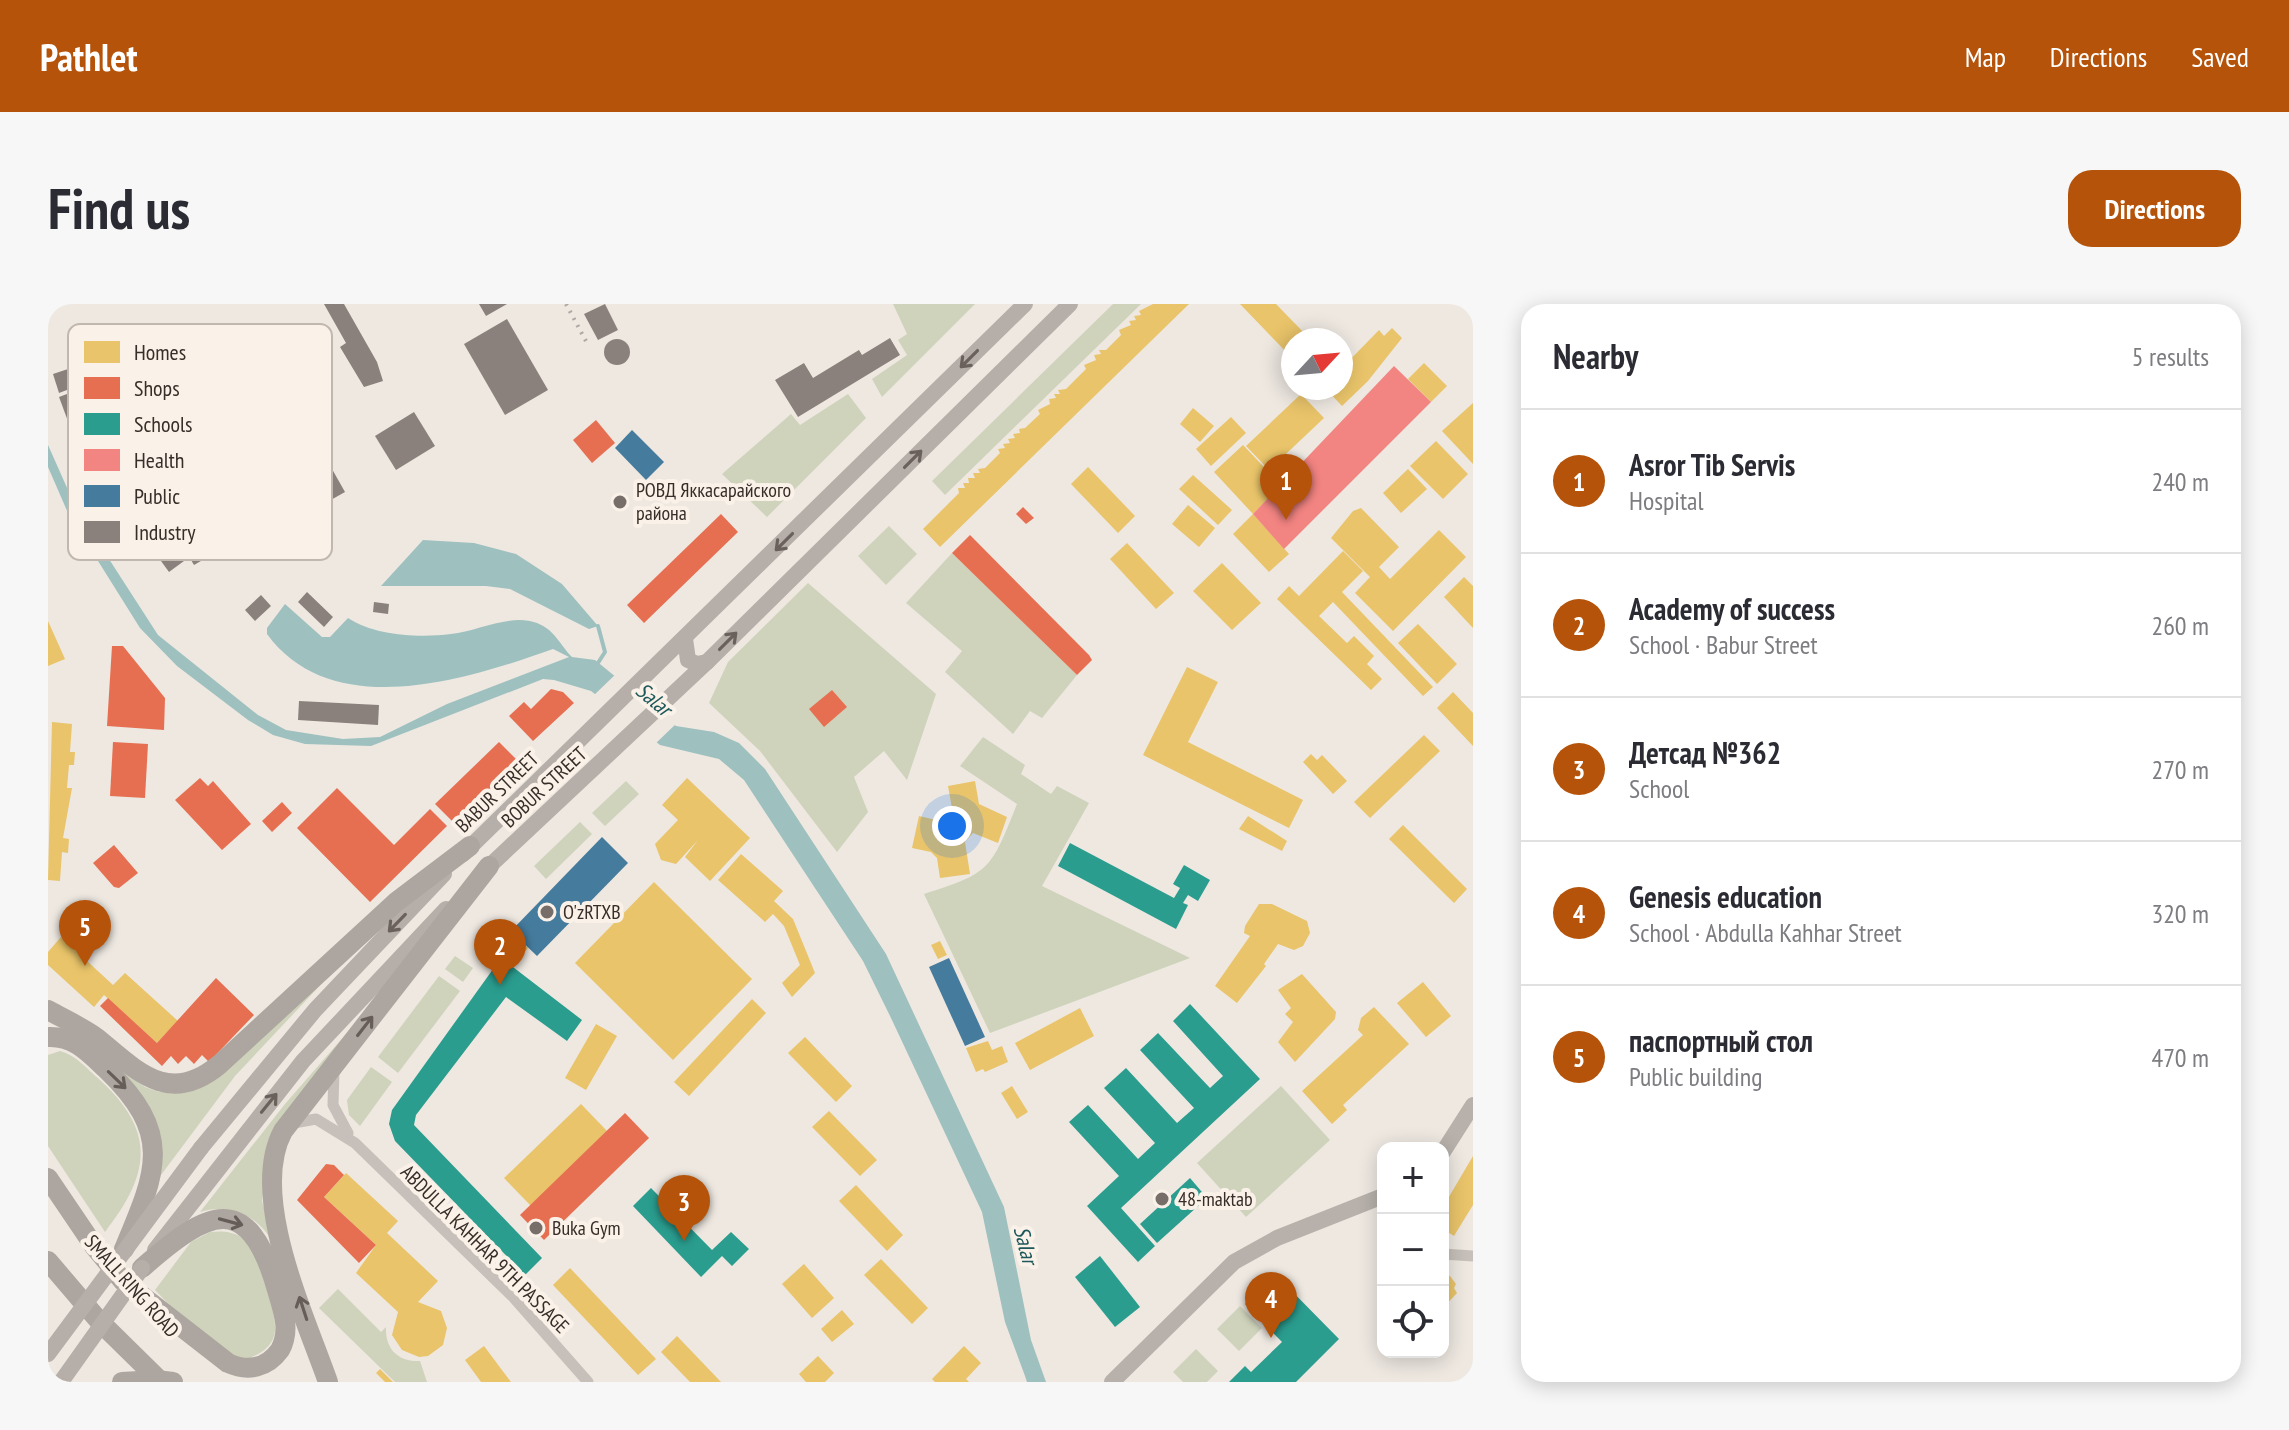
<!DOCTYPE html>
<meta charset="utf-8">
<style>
:root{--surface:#fff;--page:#f7f7f7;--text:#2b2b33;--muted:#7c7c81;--line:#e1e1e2;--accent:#b45309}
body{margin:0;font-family:"PT Sans Narrow",sans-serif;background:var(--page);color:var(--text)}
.controls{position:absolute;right:24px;bottom:24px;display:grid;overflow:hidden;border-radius:16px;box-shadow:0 4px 20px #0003}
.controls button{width:72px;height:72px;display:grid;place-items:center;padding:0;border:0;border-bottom:2px solid var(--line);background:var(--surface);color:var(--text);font:40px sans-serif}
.compass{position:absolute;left:1233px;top:24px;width:72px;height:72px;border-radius:50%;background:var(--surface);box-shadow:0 4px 20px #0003;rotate:64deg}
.you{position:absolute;left:904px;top:522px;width:28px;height:28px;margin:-20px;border:6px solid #fff;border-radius:50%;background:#1a73e8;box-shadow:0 0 0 12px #1a73e833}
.badge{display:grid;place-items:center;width:52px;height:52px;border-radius:50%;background:var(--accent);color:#fff;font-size:26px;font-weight:700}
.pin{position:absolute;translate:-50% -66px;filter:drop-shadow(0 2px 4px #0008)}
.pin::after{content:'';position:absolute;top:42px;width:28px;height:24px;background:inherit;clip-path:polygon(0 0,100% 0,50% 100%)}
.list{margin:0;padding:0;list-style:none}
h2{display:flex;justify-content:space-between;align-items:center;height:104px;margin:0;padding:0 32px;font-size:34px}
h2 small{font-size:26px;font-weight:400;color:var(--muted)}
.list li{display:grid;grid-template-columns:52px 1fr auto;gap:24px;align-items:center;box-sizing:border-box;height:144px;padding:0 32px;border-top:2px solid var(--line)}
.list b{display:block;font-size:30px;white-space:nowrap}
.list p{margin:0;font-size:26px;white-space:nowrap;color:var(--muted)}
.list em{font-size:26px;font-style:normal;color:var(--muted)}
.icon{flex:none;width:44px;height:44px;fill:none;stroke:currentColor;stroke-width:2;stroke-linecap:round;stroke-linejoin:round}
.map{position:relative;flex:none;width:1425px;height:1078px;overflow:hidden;border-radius:24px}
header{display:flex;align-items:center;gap:48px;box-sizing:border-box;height:112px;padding:0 40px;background:var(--accent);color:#fff}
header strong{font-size:38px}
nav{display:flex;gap:44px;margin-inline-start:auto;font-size:28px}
.intro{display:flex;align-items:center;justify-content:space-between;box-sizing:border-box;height:192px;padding:0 48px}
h1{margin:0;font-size:56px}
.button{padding:20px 36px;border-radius:24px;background:var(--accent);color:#fff;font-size:28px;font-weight:700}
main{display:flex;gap:48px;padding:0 48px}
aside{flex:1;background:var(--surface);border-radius:24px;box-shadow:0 4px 20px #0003}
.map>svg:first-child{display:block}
.green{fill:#cfd3bb}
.water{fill:#9ec0bf}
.pier{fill:#eee8e1}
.homes{fill:#e9c46a}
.shops{fill:#e76f51}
.schools{fill:#2a9d8f}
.health{fill:#f28482}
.public{fill:#457b9d}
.industry{fill:#8a817c}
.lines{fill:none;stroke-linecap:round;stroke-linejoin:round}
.stream{stroke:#9ec0bf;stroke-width:4}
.street{stroke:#c7c0ba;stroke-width:11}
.secondary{stroke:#b7b0ab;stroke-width:16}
.primary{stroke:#b6aea9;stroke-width:16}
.highway{stroke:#ada6a0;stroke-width:20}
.rail{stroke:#aea9a5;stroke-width:4;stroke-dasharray:2 6;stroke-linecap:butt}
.primary-bridge{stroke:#b6aea9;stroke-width:16}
.highway-bridge{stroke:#ada6a0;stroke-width:20}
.oneway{stroke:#6a615c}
.oneway2{stroke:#675d58}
.poi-dot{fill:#786e69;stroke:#faf2e9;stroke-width:3}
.labels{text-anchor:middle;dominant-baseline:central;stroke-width:8;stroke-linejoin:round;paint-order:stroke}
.poi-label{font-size:20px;fill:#382d28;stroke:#faf2e9;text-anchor:start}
.street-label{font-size:20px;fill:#382d28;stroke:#faf2e9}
.water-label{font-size:22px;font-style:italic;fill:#1d575a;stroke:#faf2e9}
.key{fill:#faf2e9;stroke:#c0b7af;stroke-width:2}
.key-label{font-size:22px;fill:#382d28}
</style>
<header>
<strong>Pathlet</strong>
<nav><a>Map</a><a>Directions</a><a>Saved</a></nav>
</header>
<div class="intro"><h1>Find us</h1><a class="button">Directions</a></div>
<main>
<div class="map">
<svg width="1425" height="1078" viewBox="0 0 1425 1078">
<rect width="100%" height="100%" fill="#eee8e1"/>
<g class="green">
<polygon points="845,0 927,0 834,93 824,75 859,51 850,36 859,30"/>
<polygon points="1065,0 1093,0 897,191 884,177"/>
<polygon points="800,90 818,114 719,213 674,170 743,110 752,121"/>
<polygon points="841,222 869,250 838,281 810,252"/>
<polygon points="904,249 1029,371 994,414 982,407 965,430 897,368 914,347 858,299"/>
<polygon points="760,279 888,390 859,476 836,447 806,473 820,508 789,548 712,447 661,399 680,358"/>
<path d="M935,433L977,461L973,470L1003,490L1009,482L1041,499L994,582L1142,654L942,729L876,590C943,569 943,565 969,500L912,462Z"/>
<polygon points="578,477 591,490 557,522 544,509"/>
<polygon points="532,518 544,530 498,575 486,562"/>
<polygon points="407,652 425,664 415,678 397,665"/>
<polygon points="391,672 412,687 350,769 330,753"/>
<polygon points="280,673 187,772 113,871 63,759 97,783 111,788 125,788 165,777"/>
<path d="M318,707L217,851L214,897L224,937C209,911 181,899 152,908L237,800Z"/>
<path d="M12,747C28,751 39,765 52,776C109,829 102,870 57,928L0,842V751Z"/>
<polygon points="323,763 344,778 312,822 301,811 299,796"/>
<polygon points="1233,782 1282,836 1198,913 1149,859"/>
<path d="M162,928C173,927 183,927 193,933C210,945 232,1012 226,1032C223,1043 213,1049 204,1053L205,1058L196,1059L137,1017L107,986L143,938Z"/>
<path d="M290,985L333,1028L338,1023C337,1045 350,1058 372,1057L379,1078H347L271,1004Z"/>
<polygon points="1192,1002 1214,1024 1191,1047 1169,1025"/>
<polygon points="1148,1045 1170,1067 1159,1078 1135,1078 1125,1068"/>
</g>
<g class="water">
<path d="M0,141L28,204L110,331L210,411L238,426L295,435L332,433L399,400L521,353L505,345C418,376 284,419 219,330V324L237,300L274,333H282L300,314C327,332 372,334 403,330C430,327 463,309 489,319C507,326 512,341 524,353L547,356L628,422L666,428L691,439L717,465L838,650L956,903L983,1036L998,1078H979L977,1072L957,1018L934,908L843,714L815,657L696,476L671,455L612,441L543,387L506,376L495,375L323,442L257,440L225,431L200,416L129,362L92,324L20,209L0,163Z"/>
<polygon points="375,236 426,239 468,250 514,280 550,322 541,325 462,285 438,282 333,282"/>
</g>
<polygon class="pier" points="570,368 630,418 606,441 544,393"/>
<g class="homes">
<polygon points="1105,0 1141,0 892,243 875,225 911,189 910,184 917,184 915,179 921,179 920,174 927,174 925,169 932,169 930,165 937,164 952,149 950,145 957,144 955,140 962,139 960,135 967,134 965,130 972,129 971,125 977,124 992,110 990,106 1002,100 1001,95 1008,94 1006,90 1012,90 1010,86 1018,85 1038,65 1036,61 1048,56 1046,51 1053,50 1051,46 1058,46 1073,31 1071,26 1083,21 1081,17 1088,16 1086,12 1093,11 1091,7"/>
<polygon points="1192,0 1228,0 1263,36 1245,36 1245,55"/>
<polygon points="1344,24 1354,34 1320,77 1294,102 1277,84 1293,84 1293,65 1331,26 1336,32"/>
<polygon points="1376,59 1399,82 1383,98 1360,75"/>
<polygon points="1253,90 1276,114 1221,166 1198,142"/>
<polygon points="1425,99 1425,160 1394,127"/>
<polygon points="1145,104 1166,122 1152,138 1132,120"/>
<polygon points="1183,113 1198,129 1163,162 1148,145"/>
<polygon points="1388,137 1420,170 1395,195 1362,162"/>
<polygon points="1195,141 1233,181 1205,210 1241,250 1221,268 1185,230 1205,210 1166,168"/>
<polygon points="1040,163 1087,212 1070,229 1023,180"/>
<polygon points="1360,165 1379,185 1353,209 1335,189"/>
<polygon points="1145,171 1184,206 1170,221 1131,185"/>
<polygon points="1140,201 1167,224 1151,243 1124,220"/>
<polygon points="1313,204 1351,243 1331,263 1342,275 1391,226 1418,253 1345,327 1307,289 1322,273 1283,234 1305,207"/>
<polygon points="1079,239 1126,289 1108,305 1062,255"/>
<polygon points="1295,247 1315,267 1294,288 1385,383 1375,392 1285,298 1271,312 1299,339 1306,332 1326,352 1319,360 1334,375 1323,386 1229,295 1241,282 1251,292"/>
<polygon points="1174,259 1213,299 1184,326 1145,287"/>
<polygon points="1416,273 1425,282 1425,324 1396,293"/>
<polygon points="0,317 17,355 0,362"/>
<polygon points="1370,320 1409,360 1389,380 1350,339"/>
<polygon points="1139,363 1170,378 1140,438 1255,496 1241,524 1095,451"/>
<polygon points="1405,388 1425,409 1425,442 1389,404"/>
<polygon points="4,418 24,420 22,448 27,448 26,461 21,461 19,484 24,484 15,534 21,535 20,549 14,548 12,577 0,576"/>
<polygon points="1376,431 1392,447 1322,514 1306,498"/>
<polygon points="1263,450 1269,456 1274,451 1299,477 1285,490 1255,458"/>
<polygon points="639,474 702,534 662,577 637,553 650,536 628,560 613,556 607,540 630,516 614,501"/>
<polygon points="927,477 931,500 959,513 950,539 925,529 917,538 922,570 892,574 889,554 883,548 864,544 871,512 897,518 905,510 900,482"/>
<polygon points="1200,512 1239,537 1234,547 1191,525"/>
<polygon points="1355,521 1419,585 1406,599 1341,535"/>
<polygon points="693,550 735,587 726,597 745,615 767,669 744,693 734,679 752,661 736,622 725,610 717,618 670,576"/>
<polygon points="606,578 704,675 625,756 527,659"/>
<polygon points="1211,600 1224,600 1259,617 1262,629 1255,642 1246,646 1230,640 1216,660 1218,662 1189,699 1167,682 1202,632 1196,629 1197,622"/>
<polygon points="463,627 480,644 463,662 453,654 449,659 442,652"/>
<polygon points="13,633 65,681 77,669 130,717 109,739 56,691 46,703 0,661 0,648"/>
<polygon points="892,637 899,651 890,655 883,641"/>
<polygon points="1254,670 1288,708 1287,715 1247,758 1230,738 1245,718 1237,710 1243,704 1230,686"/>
<polygon points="1375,678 1403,712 1378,733 1349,699"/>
<polygon points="704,695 718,709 641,792 626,778"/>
<polygon points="1326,703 1361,740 1295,801 1299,806 1284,820 1254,787 1315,731 1310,726 1313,714"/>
<polygon points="1032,704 1046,732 982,766 967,739"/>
<polygon points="548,720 569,732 538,786 517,774"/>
<polygon points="757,733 804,782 788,798 740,749"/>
<polygon points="940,737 944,746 954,742 960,758 937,768 935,765 928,768 918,744"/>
<polygon points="964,782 980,808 969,815 953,789"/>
<polygon points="533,800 559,827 483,902 456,874"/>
<polygon points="781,807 829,856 812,872 764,823"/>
<polygon points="1425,852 1425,901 1406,932 1395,925 1395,903"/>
<polygon points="298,869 350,917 339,929 390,977 370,998 393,1007 399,1024 395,1041 380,1052 371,1053 354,1046 344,1031 350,1008 308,969 328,941 276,893"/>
<polygon points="808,881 855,931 839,947 791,897"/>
<polygon points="833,955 880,1004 864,1020 816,971"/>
<polygon points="756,960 786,994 764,1014 734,980"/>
<polygon points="522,964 608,1055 590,1071 505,981"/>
<polygon points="1395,970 1402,972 1408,980 1406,984 1409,989 1395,1004"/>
<polygon points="794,1006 806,1020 784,1038 773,1025"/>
<polygon points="629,1032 673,1078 642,1078 613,1048"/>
<polygon points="436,1042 463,1078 433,1078 417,1056"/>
<polygon points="916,1042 933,1059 918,1075 921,1078 887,1078 884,1075"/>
<polygon points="770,1052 786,1069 777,1078 758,1078 751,1070"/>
<polygon points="332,1065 345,1078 337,1078 328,1069"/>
</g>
<g class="shops">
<polygon points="548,116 567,139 544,159 525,136"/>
<polygon points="975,203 986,214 978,220 968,210"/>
<polygon points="673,210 690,228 596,319 579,301"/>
<polygon points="922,231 1041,351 1044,356 1029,371 904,249"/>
<polygon points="64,342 75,342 117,394 116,426 59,422"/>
<polygon points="503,385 515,388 526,399 485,437 461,412 476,398 483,405"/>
<polygon points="784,386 799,403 776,423 761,405"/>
<polygon points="65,438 100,440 97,494 62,492"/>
<polygon points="451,438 471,458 408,521 387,500"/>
<polygon points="152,474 160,482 165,477 203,520 174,546 127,496"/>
<polygon points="289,484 346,541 382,505 399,522 322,598 249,524"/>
<polygon points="234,498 244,509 224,528 214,517"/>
<polygon points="66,541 90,569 71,584 66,583 45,559"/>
<polygon points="168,674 206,711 161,758 154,751 146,760 138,752 130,760 123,752 114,762 52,702 60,694 109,739"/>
<polygon points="577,809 601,834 496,936 472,911"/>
<polygon points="278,860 286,861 296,871 276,893 328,941 311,959 249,896"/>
</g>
<g class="schools">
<polygon points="1022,539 1126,594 1132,584 1125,580 1136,561 1162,576 1150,597 1140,591 1135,599 1140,601 1128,625 1010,562"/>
<polygon points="453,654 534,716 519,737 458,693 368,811 366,821 494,954 477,971 347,837 341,820 344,806"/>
<polygon points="1142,700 1212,775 1073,904 1107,942 1090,958 1039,902 1071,872 1021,818 1040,801 1090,855 1107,839 1056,784 1078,764 1129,819 1146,804 1092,746 1110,729 1162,784 1175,772 1125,717"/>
<polygon points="1142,874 1159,894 1109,939 1092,920"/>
<polygon points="603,884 664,946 683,928 701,945 684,962 674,952 653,973 585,902"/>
<polygon points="1052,952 1092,1003 1067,1023 1027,973"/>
<polygon points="1227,970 1291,1035 1248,1078 1181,1078 1197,1062 1203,1068 1234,1038 1197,1000"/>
</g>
<polygon class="health" points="1346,62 1383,98 1236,245 1205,210"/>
<g class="public">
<polygon points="584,126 616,158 598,176 567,144"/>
<polygon points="554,533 580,559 489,652 463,627"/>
<polygon points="901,654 937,733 917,742 881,663"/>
</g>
<g class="industry">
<polygon points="276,0 296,0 329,58 335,77 316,83 292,43 298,39"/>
<polygon points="431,0 459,0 438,12"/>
<polygon points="557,0 570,26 550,36 536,10"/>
<polygon points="459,15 500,86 457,111 416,40"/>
<polygon points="842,34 852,51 750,113 727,76 756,59 765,74 811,46 814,51"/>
<circle cx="569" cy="48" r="13"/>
<polygon points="26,63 32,81 11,89 5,70"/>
<polygon points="19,90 35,133 27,136 11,93"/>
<polygon points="366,108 387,142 348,166 327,132"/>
<polygon points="284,165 297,188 281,197 268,175"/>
<polygon points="157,220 172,246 146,261 131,236"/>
<polygon points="120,235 136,257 121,268 105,246"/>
<polygon points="259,288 285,313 276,323 250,298"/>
<polygon points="213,291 223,302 207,317 197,306"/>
<polygon points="326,298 341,300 340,310 325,308"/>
<polygon points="251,397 331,401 330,421 250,416"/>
</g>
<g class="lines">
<polyline class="stream" points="548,362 557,348 550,322"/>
<g class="street">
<polyline points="286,767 285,801 300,829"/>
<polyline points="246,819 268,815 307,839 466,994 540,1078"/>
<polyline points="1395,950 1425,952"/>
</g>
<g class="secondary">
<polyline points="1395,848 1425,801"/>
<polyline points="1064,1078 1186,958 1229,934 1335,892"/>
</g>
<g class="primary">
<polyline points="637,335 640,356 649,360 659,358"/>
<polyline points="415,550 977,0"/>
<polyline points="434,569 659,358 1022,0"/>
<polyline points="153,844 267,706 396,570"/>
<polyline points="107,946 255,757 398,605"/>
</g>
<g class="highway">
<path d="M0,706C16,715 34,723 49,734C89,767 121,803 172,760L348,598L422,542"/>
<path d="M0,733C26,732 40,748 58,765C126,830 109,867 76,945"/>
<polyline points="0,874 46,942 75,977"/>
<polyline points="0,957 52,1018 113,1078"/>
<path d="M76,978L180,1059C200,1068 219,1064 232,1046C243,1026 235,1007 229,986C200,883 159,907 94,964"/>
<polyline points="74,1078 108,1076"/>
<path d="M280,1078C257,1012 200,892 235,827L441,562"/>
</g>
<polyline class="rail" points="518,0 539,39"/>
<g class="primary-bridge">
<polyline points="0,1050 153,844"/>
<polyline points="13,1078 94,964"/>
</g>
<polyline class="highway-bridge" points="108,1076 125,1078"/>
</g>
<defs><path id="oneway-shaft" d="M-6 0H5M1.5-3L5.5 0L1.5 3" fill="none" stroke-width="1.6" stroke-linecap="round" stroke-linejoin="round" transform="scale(2)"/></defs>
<g class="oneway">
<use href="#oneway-shaft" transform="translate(921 55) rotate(135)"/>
<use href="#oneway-shaft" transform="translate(865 155) rotate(-45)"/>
<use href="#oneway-shaft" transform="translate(736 238) rotate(135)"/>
<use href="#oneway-shaft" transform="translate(680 337) rotate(-45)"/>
<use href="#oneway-shaft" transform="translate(349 619) rotate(134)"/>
<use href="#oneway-shaft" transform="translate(221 799) rotate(-51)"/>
</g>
<g class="oneway2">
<use href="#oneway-shaft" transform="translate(317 722) rotate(-52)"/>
<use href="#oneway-shaft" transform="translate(69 776) rotate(44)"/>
<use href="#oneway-shaft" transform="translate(183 918) rotate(15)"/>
<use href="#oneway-shaft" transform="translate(255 1004) rotate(-108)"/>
</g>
<g class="poi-dot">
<circle cx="572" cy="198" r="8"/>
<circle cx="499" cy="608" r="8"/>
<circle cx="1114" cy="895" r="8"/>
<circle cx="488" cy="924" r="8"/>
</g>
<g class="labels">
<g class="poi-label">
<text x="588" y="186">РОВД Яккасарайского<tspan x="588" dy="23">района</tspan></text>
<text x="515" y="608">O'zRTXB</text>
<text x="1130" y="895">48-maktab</text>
<text x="504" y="924">Buka Gym</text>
</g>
<g class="street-label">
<text transform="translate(496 483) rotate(-43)">BOBUR STREET</text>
<text transform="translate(449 488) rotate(-44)">BABUR STREET</text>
<text transform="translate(437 945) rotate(45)">ABDULLA KAHHAR 9TH PASSAGE</text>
<text transform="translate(84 982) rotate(48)">SMALL RING ROAD</text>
</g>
<g class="water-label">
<text transform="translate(606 395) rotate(40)">Salar</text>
<text transform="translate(978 941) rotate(76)">Salar</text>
</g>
</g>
<rect x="20" y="20" width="264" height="236" rx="12" class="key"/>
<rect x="36" y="37" width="36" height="22" fill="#e9c46a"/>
<rect x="36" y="73" width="36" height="22" fill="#e76f51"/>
<rect x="36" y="109" width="36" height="22" fill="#2a9d8f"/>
<rect x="36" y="145" width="36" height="22" fill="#f28482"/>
<rect x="36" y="181" width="36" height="22" fill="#457b9d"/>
<rect x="36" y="217" width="36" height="22" fill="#8a817c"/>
<g class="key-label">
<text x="86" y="56">Homes</text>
<text x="86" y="92">Shops</text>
<text x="86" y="128">Schools</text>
<text x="86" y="164">Health</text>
<text x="86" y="200">Public</text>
<text x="86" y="236">Industry</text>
</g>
</svg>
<div class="controls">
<button>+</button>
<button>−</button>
<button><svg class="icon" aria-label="locate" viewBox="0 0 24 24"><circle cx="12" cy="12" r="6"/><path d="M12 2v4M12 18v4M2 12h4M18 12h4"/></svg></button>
</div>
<svg class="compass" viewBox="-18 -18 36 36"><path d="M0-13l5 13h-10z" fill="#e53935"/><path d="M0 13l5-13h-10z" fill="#7c7c81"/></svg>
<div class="you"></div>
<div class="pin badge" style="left:1238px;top:216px">1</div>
<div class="pin badge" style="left:452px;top:681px">2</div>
<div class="pin badge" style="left:636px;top:937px">3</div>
<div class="pin badge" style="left:1223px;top:1034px">4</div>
<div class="pin badge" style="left:37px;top:662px">5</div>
</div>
<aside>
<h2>Nearby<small>5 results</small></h2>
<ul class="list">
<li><span class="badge">1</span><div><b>Asror Tib Servis</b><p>Hospital</p></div><em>240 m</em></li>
<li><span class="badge">2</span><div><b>Academy of success</b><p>School · Babur Street</p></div><em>260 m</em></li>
<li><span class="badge">3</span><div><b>Детсад №362</b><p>School</p></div><em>270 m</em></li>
<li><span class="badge">4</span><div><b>Genesis education</b><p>School · Abdulla Kahhar Street</p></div><em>320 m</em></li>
<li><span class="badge">5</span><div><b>паспортный стол</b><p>Public building</p></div><em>470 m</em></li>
</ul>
</aside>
</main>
